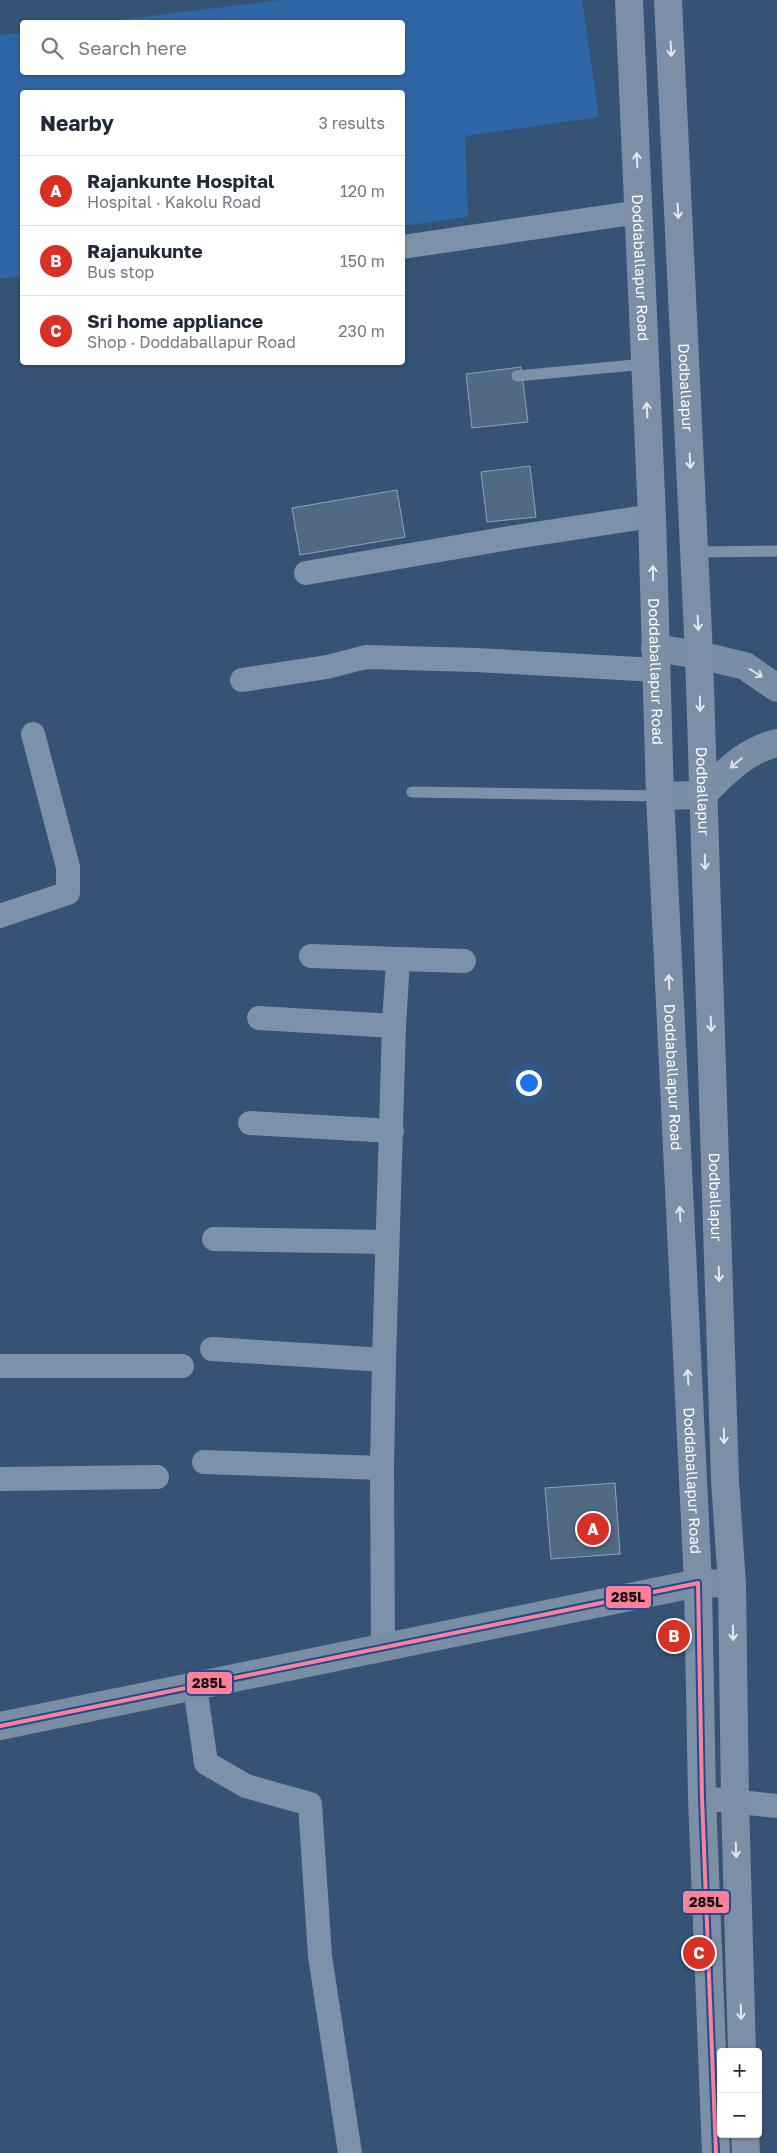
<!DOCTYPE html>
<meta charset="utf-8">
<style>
:root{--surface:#fff;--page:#f2f2f3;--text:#1f2937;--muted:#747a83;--line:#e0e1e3;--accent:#d93025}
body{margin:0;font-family:"Golos Text",sans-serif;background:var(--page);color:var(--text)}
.controls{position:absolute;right:15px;bottom:15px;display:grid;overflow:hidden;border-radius:5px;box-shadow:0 1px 4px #0004}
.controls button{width:45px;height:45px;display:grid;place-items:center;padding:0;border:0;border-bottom:1px solid var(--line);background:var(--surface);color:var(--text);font:25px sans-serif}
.you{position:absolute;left:528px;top:1082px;width:18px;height:18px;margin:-12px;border:4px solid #fff;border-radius:50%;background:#1a73e8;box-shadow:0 0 0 8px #1a73e833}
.badge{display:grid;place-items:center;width:32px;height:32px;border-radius:50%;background:var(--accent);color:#fff;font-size:16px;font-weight:700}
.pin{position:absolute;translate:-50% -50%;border:2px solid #fff;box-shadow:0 1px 5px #0006}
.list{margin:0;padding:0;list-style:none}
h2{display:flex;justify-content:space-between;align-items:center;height:65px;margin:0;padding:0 20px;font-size:21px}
h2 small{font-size:16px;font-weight:400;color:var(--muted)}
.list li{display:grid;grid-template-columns:32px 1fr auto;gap:15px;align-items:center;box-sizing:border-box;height:70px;padding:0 20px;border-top:1px solid var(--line)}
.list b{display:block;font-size:19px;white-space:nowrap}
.list p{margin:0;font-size:16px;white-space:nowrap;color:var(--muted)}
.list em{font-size:16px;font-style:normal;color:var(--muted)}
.icon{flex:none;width:28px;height:28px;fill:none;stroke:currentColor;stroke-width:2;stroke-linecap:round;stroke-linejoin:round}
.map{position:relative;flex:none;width:777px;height:2153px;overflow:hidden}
.search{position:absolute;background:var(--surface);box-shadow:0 1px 4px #0004;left:20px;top:20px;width:385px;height:55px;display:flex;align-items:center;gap:12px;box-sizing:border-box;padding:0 18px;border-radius:5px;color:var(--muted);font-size:19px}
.panel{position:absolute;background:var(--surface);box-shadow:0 1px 4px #0004;left:20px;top:90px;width:385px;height:275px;border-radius:5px}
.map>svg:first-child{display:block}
.green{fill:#2f66a5}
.building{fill:#526984;stroke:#92a2b6}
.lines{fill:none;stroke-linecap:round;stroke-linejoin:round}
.service{stroke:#7d92a8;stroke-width:11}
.minor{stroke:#7d92a8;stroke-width:24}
.secondary{stroke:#798da4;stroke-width:28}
.primary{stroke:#7d8ea7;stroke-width:28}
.bus-1-casing{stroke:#1b4f8f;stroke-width:8}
.bus-1{stroke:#ff8098;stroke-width:4}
.oneway{stroke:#e5e8ed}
.oneway2{stroke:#dee2e8}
.labels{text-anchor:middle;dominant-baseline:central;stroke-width:4;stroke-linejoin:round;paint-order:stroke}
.street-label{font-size:15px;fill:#fff;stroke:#1b4f8f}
.line-badge{stroke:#1b4f8f;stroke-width:2}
.pale-badge-label{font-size:14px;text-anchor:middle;font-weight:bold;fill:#111}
</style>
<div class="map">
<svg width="777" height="2153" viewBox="0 0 777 2153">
<rect width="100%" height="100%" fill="#365274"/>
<polygon class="green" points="280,0 582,0 599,117 465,136 468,217 403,226 402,92 22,92 22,276 0,279 0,35 22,33 22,72 402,72 402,22 102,22"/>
<g class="building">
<polygon points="521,367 528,422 472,428 466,374"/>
<polygon points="530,466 536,517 487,522 481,472"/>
<polygon points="397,490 405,537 300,555 292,508"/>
<polygon points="615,1483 620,1554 551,1559 545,1488"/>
</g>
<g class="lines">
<g class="service">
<polyline points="517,376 645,364"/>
<polyline points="695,552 777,551"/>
<polyline points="412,792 660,796"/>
</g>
<g class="minor">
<polyline points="402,247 639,212"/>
<polyline points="306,573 515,537 652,516"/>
<polyline points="242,680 327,667 366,657 476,660 656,670"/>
<polyline points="0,916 68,893 68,867 33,734"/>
<polyline points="311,956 398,959 394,1026 384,1360 382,1468 383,1647"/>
<polyline points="398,959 464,961"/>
<polyline points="259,1018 394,1026"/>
<polyline points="250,1123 392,1131"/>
<polyline points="214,1239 387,1242"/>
<polyline points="212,1349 384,1360"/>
<polyline points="0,1366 182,1366"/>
<polyline points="204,1462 382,1468"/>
<polyline points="0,1479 157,1477"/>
<polyline points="195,1687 206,1763 246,1786 310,1804 320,1956 350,2153"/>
<polyline points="702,1798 777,1806"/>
</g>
<g class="secondary">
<polyline points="655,648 699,655 745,666 777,688"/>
<path d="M660,796L702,795C726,772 744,751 777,743"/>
<polyline points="0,1726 698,1583 732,1584"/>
</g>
<g class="primary">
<path id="s1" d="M629,0L652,516L660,796L698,1583L702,1798L716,2153"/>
<path id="s2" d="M668,0L699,655L725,1480L732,1584L735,1801L742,2052"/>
<polyline points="745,2134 746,2153"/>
</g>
<defs>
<polyline id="bus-1" points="0,1726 698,1583 702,1798 716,2153"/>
</defs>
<use href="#bus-1" class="bus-1-casing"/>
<use href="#bus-1" class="bus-1"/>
</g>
<defs><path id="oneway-shaft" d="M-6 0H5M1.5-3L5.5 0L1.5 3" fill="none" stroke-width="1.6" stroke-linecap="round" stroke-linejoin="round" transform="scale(1.25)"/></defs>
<g class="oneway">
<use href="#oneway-shaft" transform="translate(671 49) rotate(87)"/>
<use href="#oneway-shaft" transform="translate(637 160) rotate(-93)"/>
<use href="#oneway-shaft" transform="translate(678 211) rotate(87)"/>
<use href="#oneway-shaft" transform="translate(647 410) rotate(-93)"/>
<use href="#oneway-shaft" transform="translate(690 461) rotate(87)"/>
<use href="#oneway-shaft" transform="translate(653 573) rotate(-91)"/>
<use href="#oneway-shaft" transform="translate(698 623) rotate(87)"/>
<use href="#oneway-shaft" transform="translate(700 704) rotate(89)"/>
<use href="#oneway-shaft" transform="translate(705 862) rotate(88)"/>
<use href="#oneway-shaft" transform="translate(669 982) rotate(-93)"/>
<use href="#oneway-shaft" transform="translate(711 1024) rotate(88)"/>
<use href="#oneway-shaft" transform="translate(680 1214) rotate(-93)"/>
<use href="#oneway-shaft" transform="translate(719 1274) rotate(88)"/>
<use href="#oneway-shaft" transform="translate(688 1377) rotate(-93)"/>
<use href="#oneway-shaft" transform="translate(724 1436) rotate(88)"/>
<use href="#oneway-shaft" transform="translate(733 1633) rotate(89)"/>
<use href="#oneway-shaft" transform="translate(736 1850) rotate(88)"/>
<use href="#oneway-shaft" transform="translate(741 2012) rotate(88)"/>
</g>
<g class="oneway2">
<use href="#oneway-shaft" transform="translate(756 673) rotate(32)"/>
<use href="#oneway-shaft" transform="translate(736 763) rotate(140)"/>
</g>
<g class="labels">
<g class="street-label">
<text stroke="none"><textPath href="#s1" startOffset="268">Doddaballapur Road</textPath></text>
<text stroke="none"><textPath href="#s2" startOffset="388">Dodballapur</textPath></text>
<text stroke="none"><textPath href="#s1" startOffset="672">Doddaballapur Road</textPath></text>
<text stroke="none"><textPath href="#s2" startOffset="792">Dodballapur</textPath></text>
<text stroke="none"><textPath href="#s1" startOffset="1078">Doddaballapur Road</textPath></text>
<text stroke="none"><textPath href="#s2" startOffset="1198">Dodballapur</textPath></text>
<text stroke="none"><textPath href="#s1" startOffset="1482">Doddaballapur Road</textPath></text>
</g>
</g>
<g class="line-badge">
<rect x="605" y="1585" width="47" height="24" rx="5" fill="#ff8098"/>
<rect x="186" y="1671" width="47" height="24" rx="5" fill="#ff8098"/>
<rect x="682" y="1890" width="48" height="24" rx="5" fill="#ff8098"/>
</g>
<g class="pale-badge-label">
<text x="628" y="1602">285L</text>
<text x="209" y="1688">285L</text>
<text x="706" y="1907">285L</text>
</g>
</svg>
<div class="controls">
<button>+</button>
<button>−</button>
</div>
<div class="you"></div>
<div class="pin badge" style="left:593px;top:1529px">A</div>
<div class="pin badge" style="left:674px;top:1636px">B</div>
<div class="pin badge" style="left:699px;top:1953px">C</div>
<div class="search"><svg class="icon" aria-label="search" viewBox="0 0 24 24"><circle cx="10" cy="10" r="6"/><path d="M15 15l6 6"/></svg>Search here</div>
<section class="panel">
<h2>Nearby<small>3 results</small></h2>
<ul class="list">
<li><span class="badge">A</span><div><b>Rajankunte Hospital</b><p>Hospital · Kakolu Road</p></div><em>120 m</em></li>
<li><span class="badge">B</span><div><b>Rajanukunte</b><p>Bus stop</p></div><em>150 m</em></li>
<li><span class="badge">C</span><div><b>Sri home appliance</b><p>Shop · Doddaballapur Road</p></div><em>230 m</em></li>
</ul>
</section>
</div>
